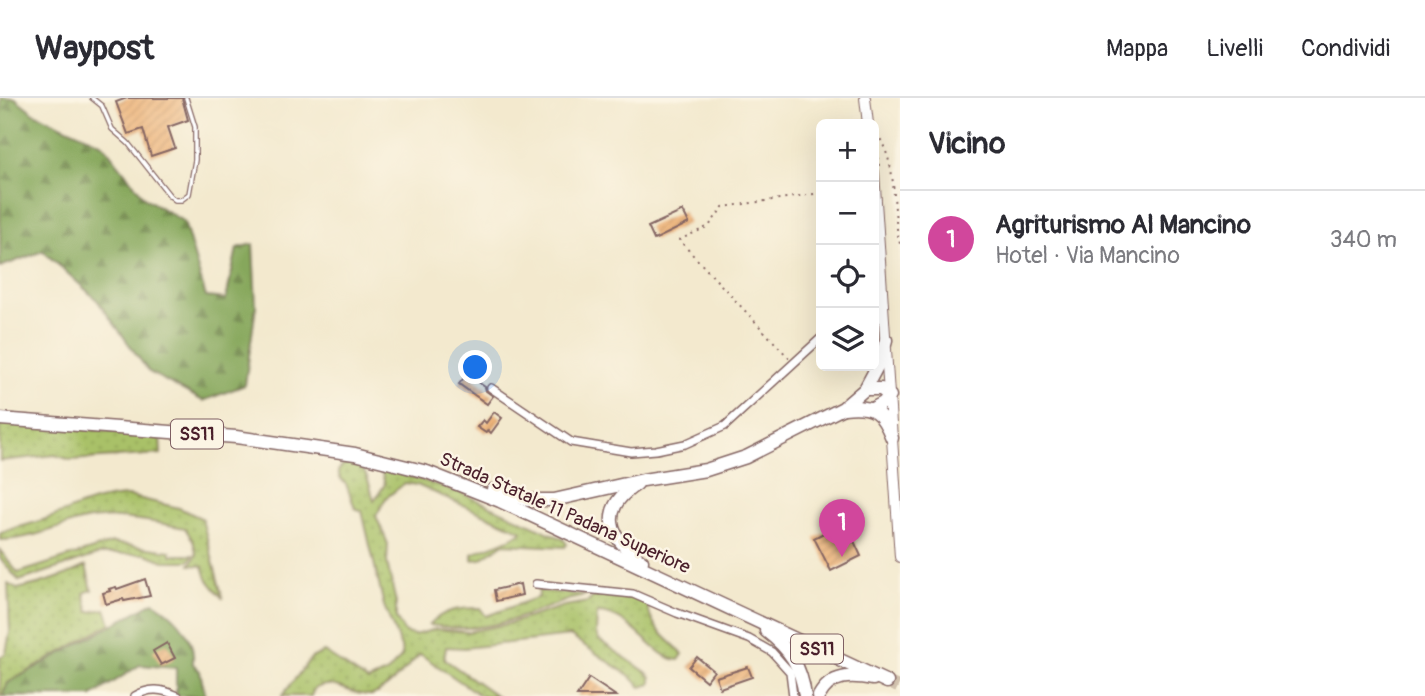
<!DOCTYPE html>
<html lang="it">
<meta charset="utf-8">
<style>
:root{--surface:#fff;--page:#f7f7f7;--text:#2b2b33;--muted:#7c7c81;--line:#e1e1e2;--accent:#d1495b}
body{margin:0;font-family:Pangolin,sans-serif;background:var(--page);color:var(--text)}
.controls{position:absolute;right:21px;top:21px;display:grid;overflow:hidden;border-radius:10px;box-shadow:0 7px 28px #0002}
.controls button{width:63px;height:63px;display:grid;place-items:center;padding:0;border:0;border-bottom:2px solid var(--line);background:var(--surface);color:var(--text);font:35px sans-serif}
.you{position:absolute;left:476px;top:270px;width:24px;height:24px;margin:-18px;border:5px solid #fff;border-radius:50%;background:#1a73e8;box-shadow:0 0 0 10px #1a73e833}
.badge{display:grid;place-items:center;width:46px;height:46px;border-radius:50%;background:var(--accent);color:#fff;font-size:23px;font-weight:700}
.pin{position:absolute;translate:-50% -58px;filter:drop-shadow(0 2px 4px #0008)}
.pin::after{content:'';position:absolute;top:37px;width:24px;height:21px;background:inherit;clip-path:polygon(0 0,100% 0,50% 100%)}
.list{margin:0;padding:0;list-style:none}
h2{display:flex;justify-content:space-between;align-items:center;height:91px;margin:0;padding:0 28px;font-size:30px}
h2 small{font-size:23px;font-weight:400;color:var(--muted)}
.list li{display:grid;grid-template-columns:46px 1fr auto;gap:21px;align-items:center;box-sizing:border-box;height:98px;padding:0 28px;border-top:2px solid var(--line)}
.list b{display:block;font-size:26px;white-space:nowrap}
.list p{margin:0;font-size:23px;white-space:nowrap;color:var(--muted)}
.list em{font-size:23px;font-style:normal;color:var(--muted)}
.icon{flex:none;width:38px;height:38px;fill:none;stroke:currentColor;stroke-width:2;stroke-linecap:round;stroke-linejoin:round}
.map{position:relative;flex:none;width:900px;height:598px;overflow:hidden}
header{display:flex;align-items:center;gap:42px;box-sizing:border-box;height:98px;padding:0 35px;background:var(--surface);border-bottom:2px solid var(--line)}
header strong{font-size:33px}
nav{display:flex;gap:38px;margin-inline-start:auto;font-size:24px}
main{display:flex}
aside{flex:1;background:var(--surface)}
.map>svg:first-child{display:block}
.grass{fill:url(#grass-dots);stroke:#7a7049;stroke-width:2}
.forest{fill:url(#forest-firs);stroke:#686344;stroke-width:2}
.building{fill:url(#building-hatch)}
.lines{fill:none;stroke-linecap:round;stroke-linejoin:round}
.trunk-tunnel{stroke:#d1c1ad;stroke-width:12;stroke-dasharray:12 6;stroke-linecap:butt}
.service-casing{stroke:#856664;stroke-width:6}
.minor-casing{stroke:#856664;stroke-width:10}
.secondary-casing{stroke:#856664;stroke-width:12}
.trunk-casing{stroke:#856664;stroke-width:15}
.path{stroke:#856664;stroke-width:2;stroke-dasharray:2 5;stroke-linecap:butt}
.service{stroke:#fff;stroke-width:3.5}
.minor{stroke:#fff;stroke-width:7}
.secondary{stroke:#fff;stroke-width:10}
.trunk{stroke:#fff;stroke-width:12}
.labels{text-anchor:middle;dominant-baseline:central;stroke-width:5;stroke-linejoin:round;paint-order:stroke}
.shield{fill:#fcf5e5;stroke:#7f5f63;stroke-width:2}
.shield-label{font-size:18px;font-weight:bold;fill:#4a1f2b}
.street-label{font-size:19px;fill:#4a1f2b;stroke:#fcf5e5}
</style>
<header>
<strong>Waypost</strong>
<nav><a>Mappa</a><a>Livelli</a><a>Condividi</a></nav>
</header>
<main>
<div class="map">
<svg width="900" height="598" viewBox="0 0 900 598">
<defs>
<pattern id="grass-dots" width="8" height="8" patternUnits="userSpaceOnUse" patternTransform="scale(1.75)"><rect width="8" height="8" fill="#a9c167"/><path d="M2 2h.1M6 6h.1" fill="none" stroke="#93a55a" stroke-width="1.8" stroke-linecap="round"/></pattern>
<pattern id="forest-firs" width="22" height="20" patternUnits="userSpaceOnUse" patternTransform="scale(1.75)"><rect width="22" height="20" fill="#86a75c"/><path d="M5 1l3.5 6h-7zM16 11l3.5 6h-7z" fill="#70874c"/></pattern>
<pattern id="building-hatch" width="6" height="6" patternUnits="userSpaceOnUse" patternTransform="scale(1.75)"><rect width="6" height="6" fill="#edb47a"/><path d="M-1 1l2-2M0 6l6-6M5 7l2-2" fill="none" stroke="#cd9a6a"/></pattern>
</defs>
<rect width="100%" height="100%" fill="#fcf5e5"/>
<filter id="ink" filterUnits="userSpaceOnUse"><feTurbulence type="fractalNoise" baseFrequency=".0143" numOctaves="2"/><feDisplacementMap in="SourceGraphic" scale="14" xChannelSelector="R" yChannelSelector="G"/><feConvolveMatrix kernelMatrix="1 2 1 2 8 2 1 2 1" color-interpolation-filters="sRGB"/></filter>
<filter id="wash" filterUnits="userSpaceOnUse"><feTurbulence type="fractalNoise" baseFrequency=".00686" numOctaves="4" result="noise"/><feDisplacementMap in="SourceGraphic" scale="28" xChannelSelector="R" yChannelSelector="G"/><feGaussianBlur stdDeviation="1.57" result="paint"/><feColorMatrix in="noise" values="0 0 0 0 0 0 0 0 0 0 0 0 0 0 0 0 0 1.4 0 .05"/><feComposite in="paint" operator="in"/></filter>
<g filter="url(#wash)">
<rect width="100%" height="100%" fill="#f3e9ce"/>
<g class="grass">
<polygon points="0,324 160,337 161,356 71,362 55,357 0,363"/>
<path d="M354,364C368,371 370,390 374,403L385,386L381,373L387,371L462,395L563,441L567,446L565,449L503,446L481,461L472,462V456C485,449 516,441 522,433L417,387L405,385L386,400L376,418L388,446L387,464L396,505V520L405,535L414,537L436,531L468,534L508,526L564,508L588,504L596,496L631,498L647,506C652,533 666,538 683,556L679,562C653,562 633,515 597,515L596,536L599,542L646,574L651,579V586L641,589L630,578L570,538L464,550L446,549L444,561L497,598H481L420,556C408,568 388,592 372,597C346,598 336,579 314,591L311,598H282L311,560L324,554L368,583L388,574L402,558L401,549L384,508L362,413L355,410L346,386L340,380L338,373L343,367Z"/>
<path d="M129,398L179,410L203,421V425L223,501L207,481L203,468L190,467L197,457L193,443L185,430C151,424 115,415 81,423C55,430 27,442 0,442V435C16,429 33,426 49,420C79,409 95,399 129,398Z"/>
<polygon points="112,445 171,453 171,457 194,457 189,463 164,463 146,456 100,456 19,483 0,460 0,452 18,475"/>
<path d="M86,468L92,492L84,495L89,514L106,511L111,525L8,585L2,598H0V560L6,555L10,534L8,486L17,491C41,486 64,479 86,468Z"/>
<path d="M538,488L541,493L585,497C579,501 572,500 565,503C532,515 498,530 463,530C451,530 440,528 429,527C444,511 459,510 480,510L486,518L539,499Z"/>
</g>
<g class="forest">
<polygon points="1,0 15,0 34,15 103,46 145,100 184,124 206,199 226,201 237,150 253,146 256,208 245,287 203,303 149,274 97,202 43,153 0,169"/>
<path d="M154,504C176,518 196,538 193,566L200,573L205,598H176V570L140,567L92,598H2L8,585Z"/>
</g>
<g id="blocks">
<g class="building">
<polygon points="127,0 182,0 188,22 168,29 175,50 151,58 143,31 128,36 116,4"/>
<polygon points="683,113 689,125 654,142 648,129"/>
<polygon points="467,276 485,289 486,293 493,298 487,306 459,286"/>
<polygon points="494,314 502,320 491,335 488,332 486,335 477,329 483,322 486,325"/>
<polygon points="835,429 845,447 854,443 861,458 831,473 814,440"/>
<polygon points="145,481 150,498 124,503 123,501 106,506 103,495 110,493 109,491 116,489 117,491"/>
<polygon points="520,486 522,497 496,503 494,492"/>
<polygon points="167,545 175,560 161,567 153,553"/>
<polygon points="697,559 714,573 706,583 689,569"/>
<polygon points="748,569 752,579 720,590 716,579"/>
<polygon points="589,580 616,598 577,598"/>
</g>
</g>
</g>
<g filter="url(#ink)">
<use href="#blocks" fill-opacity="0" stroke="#856664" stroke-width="2"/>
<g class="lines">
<polyline class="trunk-tunnel" points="887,584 900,590"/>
<defs>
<polyline id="service" points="92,0 102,8 112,31 128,45 170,98 175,102 181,102 189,96 195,62 195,29 186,0"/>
<g id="minor">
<polyline points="491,290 571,344 631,354 656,352 685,346 725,328 821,240"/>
<polyline points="536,486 633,496 677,515 749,541 772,554 790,574 793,598"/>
<path d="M135,598C150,589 162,591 178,598"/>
</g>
<g id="secondary">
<polyline points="865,0 868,26"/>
<polyline points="874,74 900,459"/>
</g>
<g id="trunk">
<polyline points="865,291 881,291 890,298 883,305 872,311"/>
<path d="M844,310C873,307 881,312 892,340"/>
<polyline points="0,321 236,339 355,356 427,374 500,403 887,584"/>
<path d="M637,386C598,411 608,440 642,463"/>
<polyline points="493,392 528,402 554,402 643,382 706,372 746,359 843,310 865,291 880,263 886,242"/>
<path d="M766,533C790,551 801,568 805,598"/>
<path d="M819,598C831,576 851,577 873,581"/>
</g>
</defs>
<use href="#service" class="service-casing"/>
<use href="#minor" class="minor-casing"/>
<use href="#secondary" class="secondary-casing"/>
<use href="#trunk" class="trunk-casing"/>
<g class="path">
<polyline points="875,31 879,68"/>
<path d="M877,35C900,73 890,106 900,146"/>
<polyline points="789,260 679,142 709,128 723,109 821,95"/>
</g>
<use href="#service" class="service"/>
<use href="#minor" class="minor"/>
<use href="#secondary" class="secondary"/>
<use href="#trunk" class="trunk"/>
</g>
</g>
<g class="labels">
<g class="shield">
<rect x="171" y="321.5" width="52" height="29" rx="5"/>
<rect x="791" y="536.5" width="52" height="29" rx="5"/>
</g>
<g class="shield-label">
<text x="197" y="336">SS11</text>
<text x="817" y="551">SS11</text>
</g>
<g class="street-label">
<text transform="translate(565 415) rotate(24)">Strada Statale 11 Padana Superiore</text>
</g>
</g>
</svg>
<div class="controls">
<button>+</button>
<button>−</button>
<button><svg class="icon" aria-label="locate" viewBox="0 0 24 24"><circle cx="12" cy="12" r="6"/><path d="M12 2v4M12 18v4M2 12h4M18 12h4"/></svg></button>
<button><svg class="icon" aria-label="layers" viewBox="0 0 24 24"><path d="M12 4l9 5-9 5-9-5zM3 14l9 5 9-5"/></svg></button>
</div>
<div class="you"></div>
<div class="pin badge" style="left:842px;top:459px;background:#d1479c">1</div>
</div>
<aside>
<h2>Vicino<small></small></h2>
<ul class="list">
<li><span class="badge" style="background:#d1479c">1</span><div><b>Agriturismo Al Mancino</b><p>Hotel · Via Mancino</p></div><em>340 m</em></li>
</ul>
</aside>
</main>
